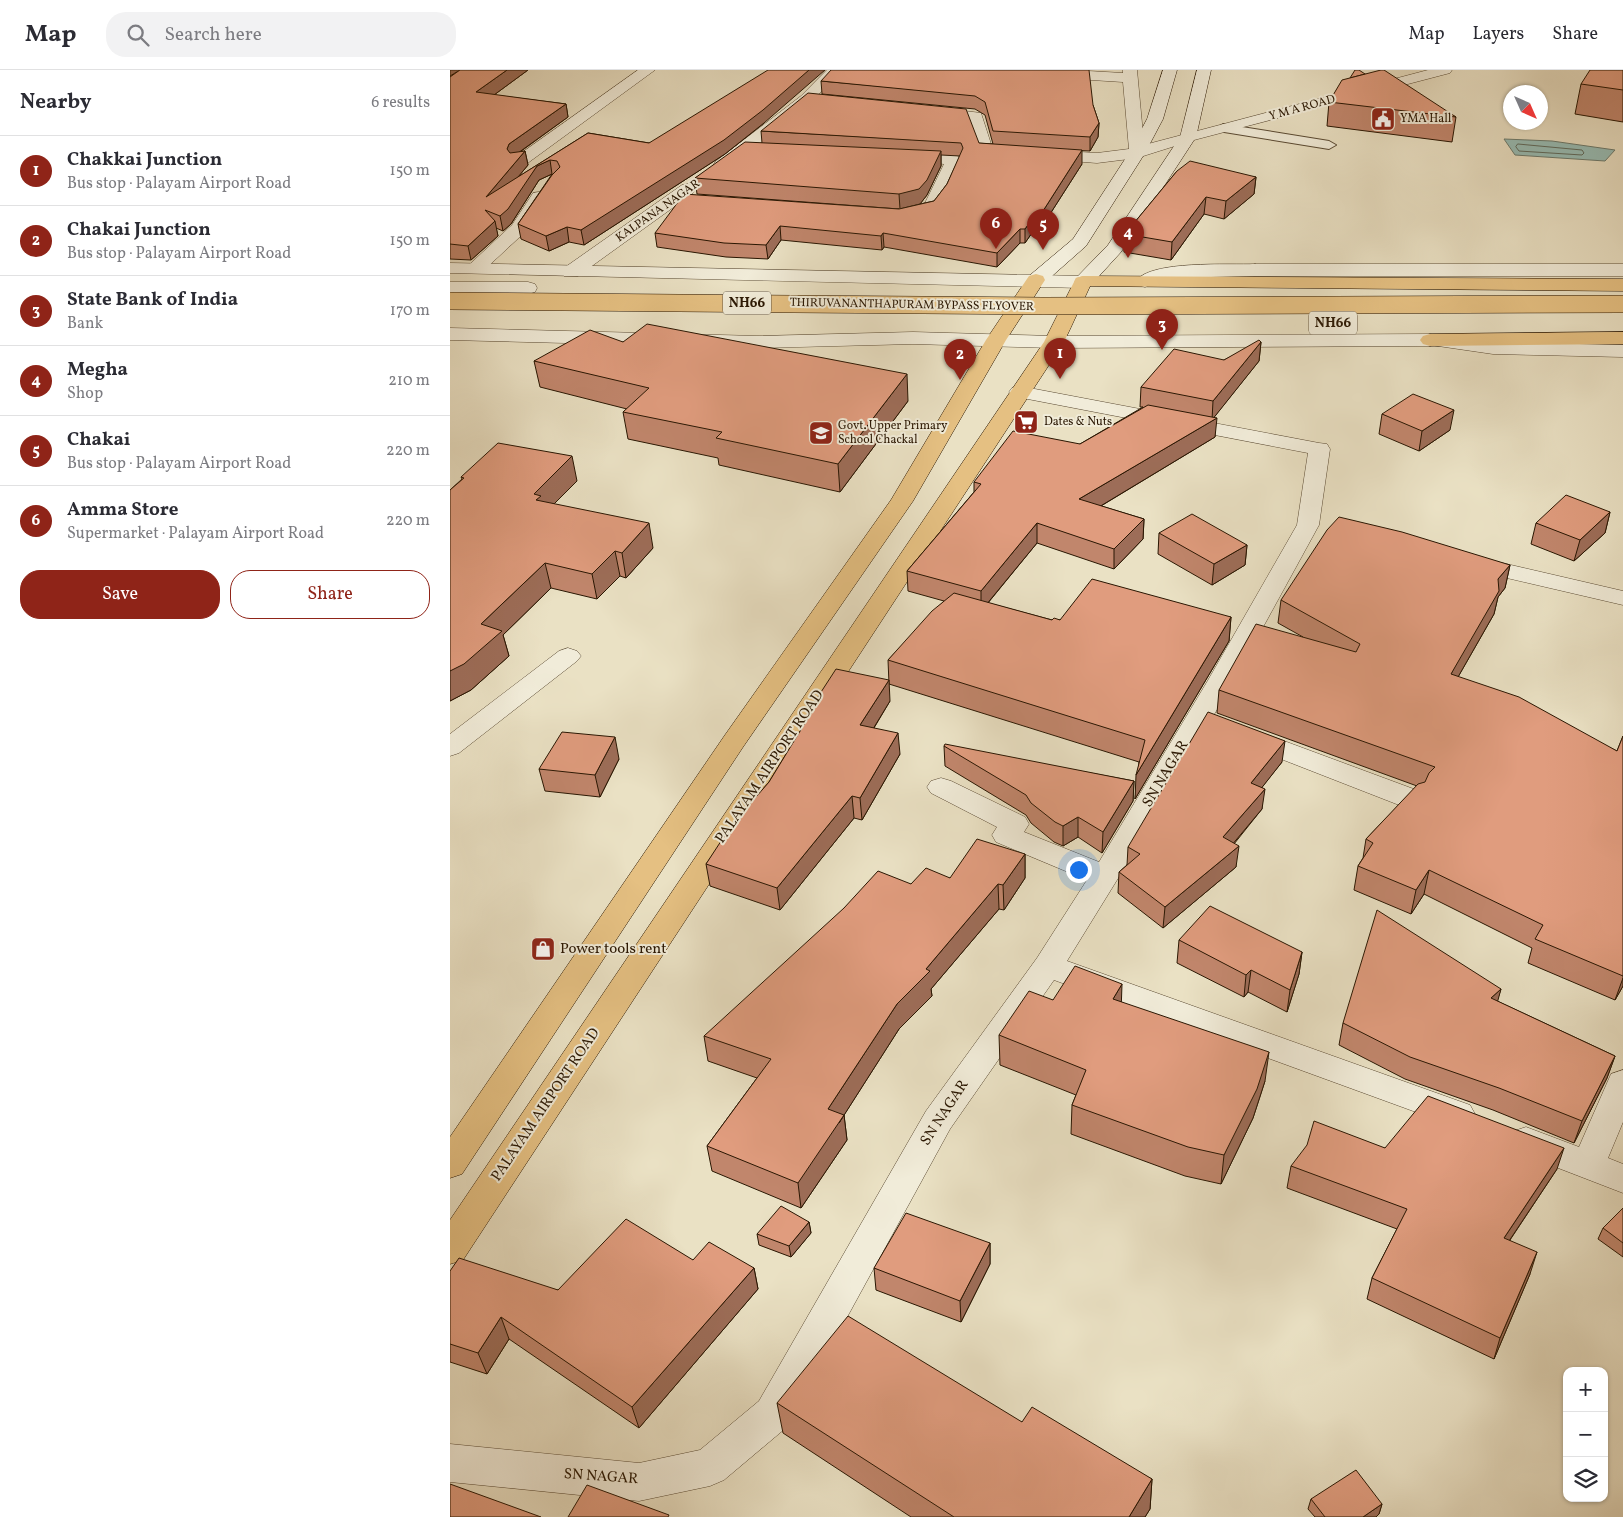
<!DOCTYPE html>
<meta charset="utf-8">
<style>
:root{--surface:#fff;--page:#f2f2f3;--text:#2b2b33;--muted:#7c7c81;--line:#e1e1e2;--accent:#8f2418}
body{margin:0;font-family:Vollkorn,serif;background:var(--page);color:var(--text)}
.controls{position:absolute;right:15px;bottom:15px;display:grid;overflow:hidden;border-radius:10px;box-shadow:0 1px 4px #0004}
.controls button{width:45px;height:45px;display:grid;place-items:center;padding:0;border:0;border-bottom:1px solid var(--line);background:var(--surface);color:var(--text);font:25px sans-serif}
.compass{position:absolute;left:1053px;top:15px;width:45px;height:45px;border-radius:50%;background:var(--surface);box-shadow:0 1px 4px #0004;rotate:135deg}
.you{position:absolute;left:628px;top:799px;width:18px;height:18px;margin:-12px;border:4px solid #fff;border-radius:50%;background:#1a73e8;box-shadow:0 0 0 8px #1a73e833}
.badge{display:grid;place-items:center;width:32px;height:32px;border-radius:50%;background:var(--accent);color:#fff;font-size:16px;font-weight:700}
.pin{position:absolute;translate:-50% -41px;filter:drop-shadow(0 1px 2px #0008)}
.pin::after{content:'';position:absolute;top:26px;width:18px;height:15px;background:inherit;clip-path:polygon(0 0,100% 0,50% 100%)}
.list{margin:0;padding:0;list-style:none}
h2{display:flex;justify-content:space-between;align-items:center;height:65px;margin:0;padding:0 20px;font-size:21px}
h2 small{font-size:16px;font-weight:400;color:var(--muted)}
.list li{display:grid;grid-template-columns:32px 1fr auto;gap:15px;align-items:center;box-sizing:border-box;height:70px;padding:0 20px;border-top:1px solid var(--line)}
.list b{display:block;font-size:19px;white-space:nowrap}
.list p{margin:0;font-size:16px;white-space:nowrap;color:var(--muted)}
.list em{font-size:16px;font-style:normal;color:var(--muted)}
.actions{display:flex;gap:10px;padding:15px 20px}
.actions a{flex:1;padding:11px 0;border:1px solid var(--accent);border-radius:20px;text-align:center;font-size:18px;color:var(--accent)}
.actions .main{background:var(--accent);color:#fff}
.icon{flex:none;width:28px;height:28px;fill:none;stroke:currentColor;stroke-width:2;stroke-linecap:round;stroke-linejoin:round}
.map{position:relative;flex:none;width:1173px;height:1447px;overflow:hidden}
header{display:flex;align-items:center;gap:30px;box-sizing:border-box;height:70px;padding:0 25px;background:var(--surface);border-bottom:1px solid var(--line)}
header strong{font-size:24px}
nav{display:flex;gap:28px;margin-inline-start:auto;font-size:18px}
.search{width:350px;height:45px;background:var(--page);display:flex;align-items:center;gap:12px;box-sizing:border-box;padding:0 18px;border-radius:20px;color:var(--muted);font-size:19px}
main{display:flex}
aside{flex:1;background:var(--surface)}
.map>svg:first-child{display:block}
.water{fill:#98bdb5;stroke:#6c7a6d}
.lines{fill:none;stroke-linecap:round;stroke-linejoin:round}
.shore{stroke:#606a5c;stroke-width:1}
.service-casing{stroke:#594932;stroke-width:2}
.minor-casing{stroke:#594932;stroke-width:1}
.tertiary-casing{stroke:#594932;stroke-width:1}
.secondary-casing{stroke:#291602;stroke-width:1}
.primary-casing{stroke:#291602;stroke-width:1}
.trunk-casing{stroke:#291602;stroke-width:1}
.service{fill:#f1ecd9;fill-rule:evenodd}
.minor{fill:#f1ecd9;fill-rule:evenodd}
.tertiary{fill:#f1ecd9;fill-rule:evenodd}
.secondary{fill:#f1ecd9;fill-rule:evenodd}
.primary{fill:#e5c082;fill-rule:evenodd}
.trunk{fill:#e5c082;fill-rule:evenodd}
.trunk-bridge-casing{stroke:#291602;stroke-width:18;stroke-linecap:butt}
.trunk-bridge{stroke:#e5c082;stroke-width:17}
.wall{fill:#c1866c;stroke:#291602;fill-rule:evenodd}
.shaded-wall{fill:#9d6d58;stroke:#291602}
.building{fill:#e09c7e;stroke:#291602}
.labels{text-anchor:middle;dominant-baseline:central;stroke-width:4;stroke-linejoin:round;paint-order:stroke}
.far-street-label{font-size:12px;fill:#291602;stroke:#f1ecd9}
.far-poi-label{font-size:12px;fill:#291602;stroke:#f1ecd9;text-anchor:start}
.shield{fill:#f1ecd9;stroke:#655642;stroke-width:1}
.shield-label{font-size:14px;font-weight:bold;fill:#291602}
.street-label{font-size:15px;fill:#291602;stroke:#f1ecd9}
.poi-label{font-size:15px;fill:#291602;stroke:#f1ecd9;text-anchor:start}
</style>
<header>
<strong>Map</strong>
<div class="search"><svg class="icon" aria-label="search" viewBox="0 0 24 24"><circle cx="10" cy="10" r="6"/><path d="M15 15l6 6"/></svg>Search here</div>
<nav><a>Map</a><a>Layers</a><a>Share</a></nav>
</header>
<main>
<aside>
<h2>Nearby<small>6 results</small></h2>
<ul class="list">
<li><span class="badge">1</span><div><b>Chakkai Junction</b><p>Bus stop · Palayam Airport Road</p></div><em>150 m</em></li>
<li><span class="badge">2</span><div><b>Chakai Junction</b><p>Bus stop · Palayam Airport Road</p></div><em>150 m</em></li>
<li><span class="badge">3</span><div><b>State Bank of India</b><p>Bank</p></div><em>170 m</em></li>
<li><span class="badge">4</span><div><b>Megha</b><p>Shop</p></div><em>210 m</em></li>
<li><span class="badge">5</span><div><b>Chakai</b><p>Bus stop · Palayam Airport Road</p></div><em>220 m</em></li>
<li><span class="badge">6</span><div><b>Amma Store</b><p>Supermarket · Palayam Airport Road</p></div><em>220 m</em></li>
</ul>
<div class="actions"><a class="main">Save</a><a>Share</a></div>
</aside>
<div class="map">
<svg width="1173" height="1447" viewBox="0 0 1173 1447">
<rect width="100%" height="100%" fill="#eae1c4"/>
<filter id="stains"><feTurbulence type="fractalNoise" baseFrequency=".004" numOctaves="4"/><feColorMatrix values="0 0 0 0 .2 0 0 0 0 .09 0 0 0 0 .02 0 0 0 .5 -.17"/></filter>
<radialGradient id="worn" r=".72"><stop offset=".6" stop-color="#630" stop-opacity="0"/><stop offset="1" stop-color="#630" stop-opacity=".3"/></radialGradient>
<polygon class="water" points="1054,69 1102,71 1165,80 1155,91 1065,85"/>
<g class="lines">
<polygon class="shore" points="1068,74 1132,80 1134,83 1132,85 1069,81 1066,77"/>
<defs>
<polygon id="service" points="773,54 879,71 886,75 879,79 768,61 767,58"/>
<g id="minor">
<polygon points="188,0 205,0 75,95 63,95 61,92 63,89"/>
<polygon points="377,0 392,0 361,32 277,100 265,100 263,96 265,92 351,26"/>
<polygon points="540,0 621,0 673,3 673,0 687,0 694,75 978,0 1002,0 1000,3 744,70 687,88 647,93 529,84 518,50 482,47 474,42 482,37 531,43 542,77 647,83 679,79 673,12 547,4"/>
<path d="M454,81L504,85L510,87L512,90L488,139C480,147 463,151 452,149L449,145L452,141L471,136L475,133L494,94L448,89L446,86Z"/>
<polygon points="238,114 244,115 246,119 241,125 274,128 277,132 274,136 268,137 228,134 128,206 114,206 112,202 114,198 232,115"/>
<polygon points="89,122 95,123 98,127 74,163 32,202 20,202 17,198 20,194 62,155 83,123"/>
<path d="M805,194H1173V206H805L717,208L695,217L688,215L686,211C700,190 780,195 805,194Z"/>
<polygon points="988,265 1043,272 1173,275 1173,287 1043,284 981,275 978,271 981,267"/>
<polygon points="569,316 869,373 877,374 880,379 869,455 783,612 675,797 617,891 1020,1035 1025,1044 1020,1053 1008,1057 996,1053 604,910 500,1059 337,1357 274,1410 260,1416 189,1431 0,1412 0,1374 189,1393 250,1380 309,1331 476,1041 587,888 637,810 546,772 542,765 547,757 481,723 477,717 481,711 491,708 501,711 575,747 579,754 574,762 649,792 757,612 847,455 858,383 562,326 559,322 562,318"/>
<polygon points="1022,486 1173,521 1173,535 1014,498 1010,493 1014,488"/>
<polygon points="118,578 127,581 131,586 127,591 9,683 0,686 0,664 109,581"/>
<polygon points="799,658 969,721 973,728 969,735 959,737 949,735 790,673 786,667 790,661"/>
<polygon points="1173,1000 1173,1052 1158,1088 1173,1094 1173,1123 1064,1081 1059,1071 1064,1061 1076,1057 1129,1077 1161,1004"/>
</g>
<g id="tertiary">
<polygon points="0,193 633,206 640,208 642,212 640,216 633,218 0,203"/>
<polygon points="0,212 78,212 85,214 87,218 85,222 78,224 0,224"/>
<polygon points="0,258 308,266 463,262 604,266 980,264 987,266 990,270 987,274 980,276 604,278 463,274 308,278 0,270"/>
</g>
<g id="secondary">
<polygon points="713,0 727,0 713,49 695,83 636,176 593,214 579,214 577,210 579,206 623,169 679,83 697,49"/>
<polygon points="747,0 761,0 746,67 671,182 640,216 626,216 624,212 626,208 658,175 730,67"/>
</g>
<g id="primary">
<polygon points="586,204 593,206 595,210 556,270 463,431 293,677 12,1104 0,1108 0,1067 275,665 441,430 536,270 579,206"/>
<polygon points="633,206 640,208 642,212 614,272 13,1190 0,1194 0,1150 594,272 626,208"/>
</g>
<g id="trunk">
<polygon points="633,206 1173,209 1173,221 626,216 624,212 626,208"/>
<polygon points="1173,262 1173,274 980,276 973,274 970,270 973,266 980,264"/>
</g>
</defs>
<use href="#service" class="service-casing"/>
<use href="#minor" class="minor-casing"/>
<use href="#tertiary" class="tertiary-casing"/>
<use href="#secondary" class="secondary-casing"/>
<use href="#primary" class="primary-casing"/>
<use href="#trunk" class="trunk-casing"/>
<use href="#service" class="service"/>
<use href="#minor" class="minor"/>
<use href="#tertiary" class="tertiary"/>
<use href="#secondary" class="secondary"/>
<use href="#primary" class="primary"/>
<use href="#trunk" class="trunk"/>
<defs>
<polyline id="trunk-bridge" points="0,231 593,236 1173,234"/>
</defs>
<use href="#trunk-bridge" class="trunk-bridge-casing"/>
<use href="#trunk-bridge" class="trunk-bridge"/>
</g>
<g class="wall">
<polygon points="10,0 78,0 44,25 116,34 118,47 70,82 75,81 78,95 68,107 138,63 199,73 314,53 275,84 134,175 119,172 99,181 71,169 68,154 102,104 89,110 61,154 53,161 46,158 48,166 21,190 0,189 0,7"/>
<polygon points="1173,0 1173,52 1125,44 1131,14"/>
<polygon points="915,4 1006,47 1002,72 877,56 879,32"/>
<path d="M371,11L643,35L649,53L648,67L640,81L618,80L632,94L593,155L588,154L575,173H570L547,197L434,177L432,180L331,170L318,189L276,187L207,177L205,163L449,139L247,124L245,108L312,73L311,61L543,74L535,45L525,39L372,24ZM491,85L510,86L497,114L484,131L470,134L477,125L491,96Z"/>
<polygon points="727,101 806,107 804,124 774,149 754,144 721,190 674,182 675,164"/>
<polygon points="173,272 458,331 390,422 269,395 268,388 178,369 173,342 177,339 90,317 84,291"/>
<polygon points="811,272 809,291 764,347 765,367 651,436 694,449 693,469 664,499 587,473 538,533 602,550 781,547 779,571 685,729 689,692 439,614 438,590 494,531 458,521 457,501 524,422 524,412 630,374 693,337 690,337 691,317 774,290"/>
<polygon points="932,344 1000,360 969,381 929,364"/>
<polygon points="11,407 127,411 104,434 203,478 176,508 170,506 147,529 101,518 53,565 59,586 21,620 0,631 0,420 12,409"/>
<polygon points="1160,442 1155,463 1124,491 1081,474 1086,453"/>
<polygon points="709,463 797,475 795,495 762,515 708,484"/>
<polygon points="1060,495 1055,518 1048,527 1044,544 1008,607 1167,681 1173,666 1173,916 1165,930 1078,893 1082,878 974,824 961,844 904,820 908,796 913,788 916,769 967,716 767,643 769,620 853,567 828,553 831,530"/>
<polygon points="440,631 424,658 450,684 412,750 404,748 330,840 260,816 256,794 293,744 293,742 319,712 360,645 360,639"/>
<polygon points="494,676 684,711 683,731 652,783 628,767 613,776 604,772 581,753 576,745 495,696"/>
<polygon points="169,689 150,727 95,721 89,699"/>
<polygon points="832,692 812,717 812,739 784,774 786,797 713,858 668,823 669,802 677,795 678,777"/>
<polygon points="575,784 575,808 554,840 549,839 481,919 482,926 449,959 394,1045 397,1070 351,1138 262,1101 257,1076 307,1008 258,991 254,966 461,814 500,808"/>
<polygon points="729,870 852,882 849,904 837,942 798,922 794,927 727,893"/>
<polygon points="1051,919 1047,931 1165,986 1157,1008 1124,1073 1043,1040 955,1009 889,975 893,953"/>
<polygon points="603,930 671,932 815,1011 803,1048 771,1114 735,1106 621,1064 622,1035 626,1025 550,995 549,965"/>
<polygon points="935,1078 1107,1099 1060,1170 1080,1204 1044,1289 917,1229 922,1208 947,1159 837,1118 841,1096"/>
<polygon points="1173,1138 1173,1187 1148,1169 1153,1158"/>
<polygon points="359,1152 361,1163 341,1187 309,1175 307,1164"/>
<polygon points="540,1173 540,1194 511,1252 426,1220 424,1198"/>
<polygon points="243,1190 304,1198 308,1219 189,1358 59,1269 37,1304 0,1292 0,1201 108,1220"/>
<polygon points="327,1333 572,1352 702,1409 700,1439 695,1447 461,1447 333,1363"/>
<polygon points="861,1429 932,1434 929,1444 926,1447 865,1447 858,1439"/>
</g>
<g class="shaded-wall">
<polygon points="0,0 10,0 0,6"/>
<polygon points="57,0 78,0 29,36 26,22"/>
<polygon points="359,0 375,0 314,53 275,84 134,175 131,160"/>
<polygon points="116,34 118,47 61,88 57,79 59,74"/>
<polygon points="649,53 648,67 640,81 640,67"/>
<polygon points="632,80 632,94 593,155 593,141"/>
<polygon points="75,81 78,95 39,142 36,127"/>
<polygon points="491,81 491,96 477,125 470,134 450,139 449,124"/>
<polygon points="100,90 102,104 89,110 61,154 53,161 50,146 87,96"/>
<polygon points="806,107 804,124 774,149 776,131"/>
<polygon points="756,127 754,144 721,190 722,172"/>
<polygon points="588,141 588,154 575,173 575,159"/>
<polygon points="45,151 48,166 21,190 18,176"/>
<polygon points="330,156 331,170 318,189 316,175"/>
<polygon points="117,157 119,172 99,181 96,166"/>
<polygon points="570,159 570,173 547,197 547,183"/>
<polygon points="433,163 434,177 432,180 431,166"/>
<polygon points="811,272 809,291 762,350 763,331"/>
<polygon points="457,304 458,331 390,422 388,394"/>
<polygon points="1004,340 1000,360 969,381 972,361"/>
<polygon points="767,348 765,367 629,449 629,429"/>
<polygon points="122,386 127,411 95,443 97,450 84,424"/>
<polygon points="1160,442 1155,463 1124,491 1130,470"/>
<polygon points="694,449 693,469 664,499 664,479"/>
<polygon points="199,453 203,478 176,508 172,483"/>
<polygon points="587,453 587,473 531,541 531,521"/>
<polygon points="797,475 795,495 762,515 764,494"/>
<polygon points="165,481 170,506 147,529 142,504"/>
<polygon points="95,493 101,518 53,565 59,586 21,620 0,631 0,601 31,554"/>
<polygon points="1060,495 1055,518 1048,527 1044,544 996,628 1001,604 1048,509"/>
<polygon points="781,547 779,571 685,729 686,705"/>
<polygon points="439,610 440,631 412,677 410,655"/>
<polygon points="448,663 450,684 412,750 410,728"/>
<polygon points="165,667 169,689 150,727 145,705"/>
<polygon points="835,671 832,692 799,734 801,713"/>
<polygon points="684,711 683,731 652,783 653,762"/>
<polygon points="815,719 812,739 771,788 773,767"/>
<polygon points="402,726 404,748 330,840 327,818"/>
<polygon points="628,747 628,767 613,776 613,756"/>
<polygon points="789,776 786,797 713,858 715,837"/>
<polygon points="575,784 575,808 554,840 553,815"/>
<polygon points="979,800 974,824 961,844 966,820"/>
<polygon points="548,814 549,839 481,919 482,926 449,959 389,1053 394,1045 397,1070 351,1138 348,1113 378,1039 447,934 476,899"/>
<polygon points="852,882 849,904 837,942 840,920"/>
<polygon points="801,900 798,922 794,927 796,905"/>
<polygon points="1173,908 1173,916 1165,930"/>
<polygon points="672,914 671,943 663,929"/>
<polygon points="1051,919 1045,941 1041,928"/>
<polygon points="819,982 815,1011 803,1048 771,1114 774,1085"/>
<polygon points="1165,986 1157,1008 1124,1073 1132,1051"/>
<polygon points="1114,1078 1107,1099 1047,1189 1054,1168"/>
<polygon points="359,1152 361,1163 341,1187 339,1176"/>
<polygon points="540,1173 540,1194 511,1252 510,1231"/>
<polygon points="1087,1182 1080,1204 1044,1289 1050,1268"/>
<polygon points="304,1198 308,1219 189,1358 182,1337"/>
<polygon points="51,1247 59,1269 37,1304 28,1283"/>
<polygon points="702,1409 700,1439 695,1447 679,1447"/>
<polygon points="932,1434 929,1444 926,1447 913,1447"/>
</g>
<g class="building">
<polygon points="10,0 57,0 26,22 116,34 59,74 57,79 60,83 75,81 36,127 138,63 199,73 318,0 359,0 313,40 274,70 131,160 117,157 96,166 68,154 102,105 110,97 107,91 100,90 87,96 58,139 50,146 35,140 45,151 18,176 0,174 0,7"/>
<polygon points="381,0 639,0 643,35 649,53 640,67 543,61 535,32 525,26 371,11"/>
<polygon points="905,0 909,0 915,4 900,8"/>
<polygon points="931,0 934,0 1006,47 879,32 892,10"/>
<polygon points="1140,0 1173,0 1173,20 1131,14"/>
<polygon points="358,23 516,39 529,73 632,80 593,141 588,141 575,159 570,159 547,183 433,163 431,166 330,156 316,175 274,173 205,163 234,124 449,139 484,131 497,114 513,78 511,73 311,61"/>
<polygon points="295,72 491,81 477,110 469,119 449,124 245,108"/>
<polygon points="740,91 806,107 776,131 756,127 722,172 675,164 727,101"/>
<polygon points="197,254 457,304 388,394 266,368 272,362 173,342 199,318 84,291 140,260 173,272"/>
<polygon points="809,270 811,272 763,331 691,317 724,279 774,290"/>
<polygon points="963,324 1004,340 972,361 932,344"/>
<polygon points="698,335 767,348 629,429 694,449 664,479 587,453 531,521 457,501 531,414 524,412 563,361 630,374"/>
<polygon points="48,373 122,386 84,424 91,426 86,430 199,453 172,483 165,481 142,504 95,493 31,554 52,561 14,594 0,601 0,420 14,408 11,407"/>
<polygon points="1116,425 1160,442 1130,470 1086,453"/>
<polygon points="742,444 797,475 764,494 709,463"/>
<polygon points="889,447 952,462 1060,495 1048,509 1049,521 1001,604 1069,627 1167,681 1173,666 1173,906 1085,869 1093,855 979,800 966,820 908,796 923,773 916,769 968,714 975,712 979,703 985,697 769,620 806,554 906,582 910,574 831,530 877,460"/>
<polygon points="642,509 781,547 686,705 695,670 438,590 482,541 504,523 602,550 604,548 610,550"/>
<polygon points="386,599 439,610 410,655 448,663 410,728 402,726 327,818 256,794 277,762 295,743 293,742 319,712 363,640 360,639"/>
<polygon points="758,642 835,671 801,713 815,719 773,767 789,776 715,837 669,802 690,784 678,777"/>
<polygon points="112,662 165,667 145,705 89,699"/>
<polygon points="495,674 684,711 653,762 628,747 613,756 605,752 581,733 576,725 494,676"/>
<polygon points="527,769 575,784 553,815 548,814 476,899 480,901 447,934 378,1039 394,1045 348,1113 257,1076 321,989 254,966 394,838 428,801 461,814 476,798 500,808"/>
<polygon points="760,836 852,882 840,920 801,900 796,905 729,870"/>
<polygon points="927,840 1051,919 1041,928 1165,986 1132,1051 1049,1018 960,987 893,953"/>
<polygon points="625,896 672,914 663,929 819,982 807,1019 774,1085 738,1077 622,1035 636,1000 549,965 579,921 603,930"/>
<polygon points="978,1026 1114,1078 1054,1168 1087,1182 1050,1268 922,1208 957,1139 841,1096 857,1075 864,1051 935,1078"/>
<polygon points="331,1136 359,1152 339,1176 307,1164"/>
<polygon points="1173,1138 1173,1173 1153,1158"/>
<polygon points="456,1143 540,1173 510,1231 424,1198"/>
<polygon points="176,1149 243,1190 259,1172 304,1198 182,1337 51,1247 28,1283 0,1274 0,1201 9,1188 108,1220"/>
<polygon points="398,1246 572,1352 582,1337 702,1409 679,1447 504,1447 327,1333"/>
<polygon points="906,1400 932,1434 913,1447 875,1447 861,1429"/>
<polygon points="0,1414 91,1447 0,1447"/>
<polygon points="137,1415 219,1445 218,1447 118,1447"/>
</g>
<defs>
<symbol id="civic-square" viewBox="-11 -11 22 22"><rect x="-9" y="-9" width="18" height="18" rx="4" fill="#8f2418" stroke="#f1ecd9"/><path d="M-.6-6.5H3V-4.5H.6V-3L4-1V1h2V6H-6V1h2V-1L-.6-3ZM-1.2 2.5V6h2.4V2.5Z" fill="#fff"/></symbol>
<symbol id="supermarket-square" viewBox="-11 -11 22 22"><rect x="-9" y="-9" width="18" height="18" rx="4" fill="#8f2418" stroke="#f1ecd9"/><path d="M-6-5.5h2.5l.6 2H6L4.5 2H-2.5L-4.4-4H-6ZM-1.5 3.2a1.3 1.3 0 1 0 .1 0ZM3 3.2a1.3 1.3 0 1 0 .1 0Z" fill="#fff"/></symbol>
<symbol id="school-square" viewBox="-11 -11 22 22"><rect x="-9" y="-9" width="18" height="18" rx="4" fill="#8f2418" stroke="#f1ecd9"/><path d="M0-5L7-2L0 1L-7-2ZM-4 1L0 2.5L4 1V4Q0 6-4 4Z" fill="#fff"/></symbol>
<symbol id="shop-square" viewBox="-11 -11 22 22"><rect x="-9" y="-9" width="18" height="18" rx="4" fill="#8f2418" stroke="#f1ecd9"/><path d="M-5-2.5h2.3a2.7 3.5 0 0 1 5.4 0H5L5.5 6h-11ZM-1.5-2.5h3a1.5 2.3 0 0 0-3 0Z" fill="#fff"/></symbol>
</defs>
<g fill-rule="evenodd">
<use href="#civic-square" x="919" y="35" width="28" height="28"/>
<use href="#supermarket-square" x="562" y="338" width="28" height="28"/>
<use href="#school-square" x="357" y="349" width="28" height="28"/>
<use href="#shop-square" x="79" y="865" width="28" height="28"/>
</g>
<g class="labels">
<g class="far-street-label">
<text transform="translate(852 38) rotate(-15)">Y M A ROAD</text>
<text transform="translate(208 141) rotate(-35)">KALPANA NAGAR</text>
<text transform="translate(462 235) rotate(1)">THIRUVANANTHAPURAM BYPASS FLYOVER</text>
</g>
<g class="far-poi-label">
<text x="950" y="49">YMA Hall</text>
<text x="594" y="352">Dates &amp; Nuts</text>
<text x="388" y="356">Govt. Upper Primary<tspan x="388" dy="14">School Chackal</tspan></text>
</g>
<g class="shield">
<rect x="273" y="221.5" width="48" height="23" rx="4"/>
<rect x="859" y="241.5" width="48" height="23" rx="4"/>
</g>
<g class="shield-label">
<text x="297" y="233">NH66</text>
<text x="883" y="253">NH66</text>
</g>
<g class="street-label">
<text transform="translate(320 697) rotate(-56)">PALAYAM AIRPORT ROAD</text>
<text transform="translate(716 704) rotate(-59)">SN NAGAR</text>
<text transform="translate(96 1035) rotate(-56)">PALAYAM AIRPORT ROAD</text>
<text transform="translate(495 1043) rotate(-57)">SN NAGAR</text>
<text transform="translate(151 1407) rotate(4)">SN NAGAR</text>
</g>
<g class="poi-label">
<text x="110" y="879">Power tools rent</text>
</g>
</g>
<rect width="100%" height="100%" filter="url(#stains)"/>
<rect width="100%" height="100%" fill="url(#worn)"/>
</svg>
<div class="controls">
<button>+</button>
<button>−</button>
<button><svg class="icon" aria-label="layers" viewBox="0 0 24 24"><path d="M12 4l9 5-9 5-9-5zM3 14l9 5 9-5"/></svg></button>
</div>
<svg class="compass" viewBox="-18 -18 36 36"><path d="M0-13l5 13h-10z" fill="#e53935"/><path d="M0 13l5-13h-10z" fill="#7c7c81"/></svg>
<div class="you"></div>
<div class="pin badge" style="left:610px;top:309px">1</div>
<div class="pin badge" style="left:510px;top:310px">2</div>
<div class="pin badge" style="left:712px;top:280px">3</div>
<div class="pin badge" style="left:678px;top:188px">4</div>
<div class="pin badge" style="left:593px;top:180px">5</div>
<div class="pin badge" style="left:546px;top:179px">6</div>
</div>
</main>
